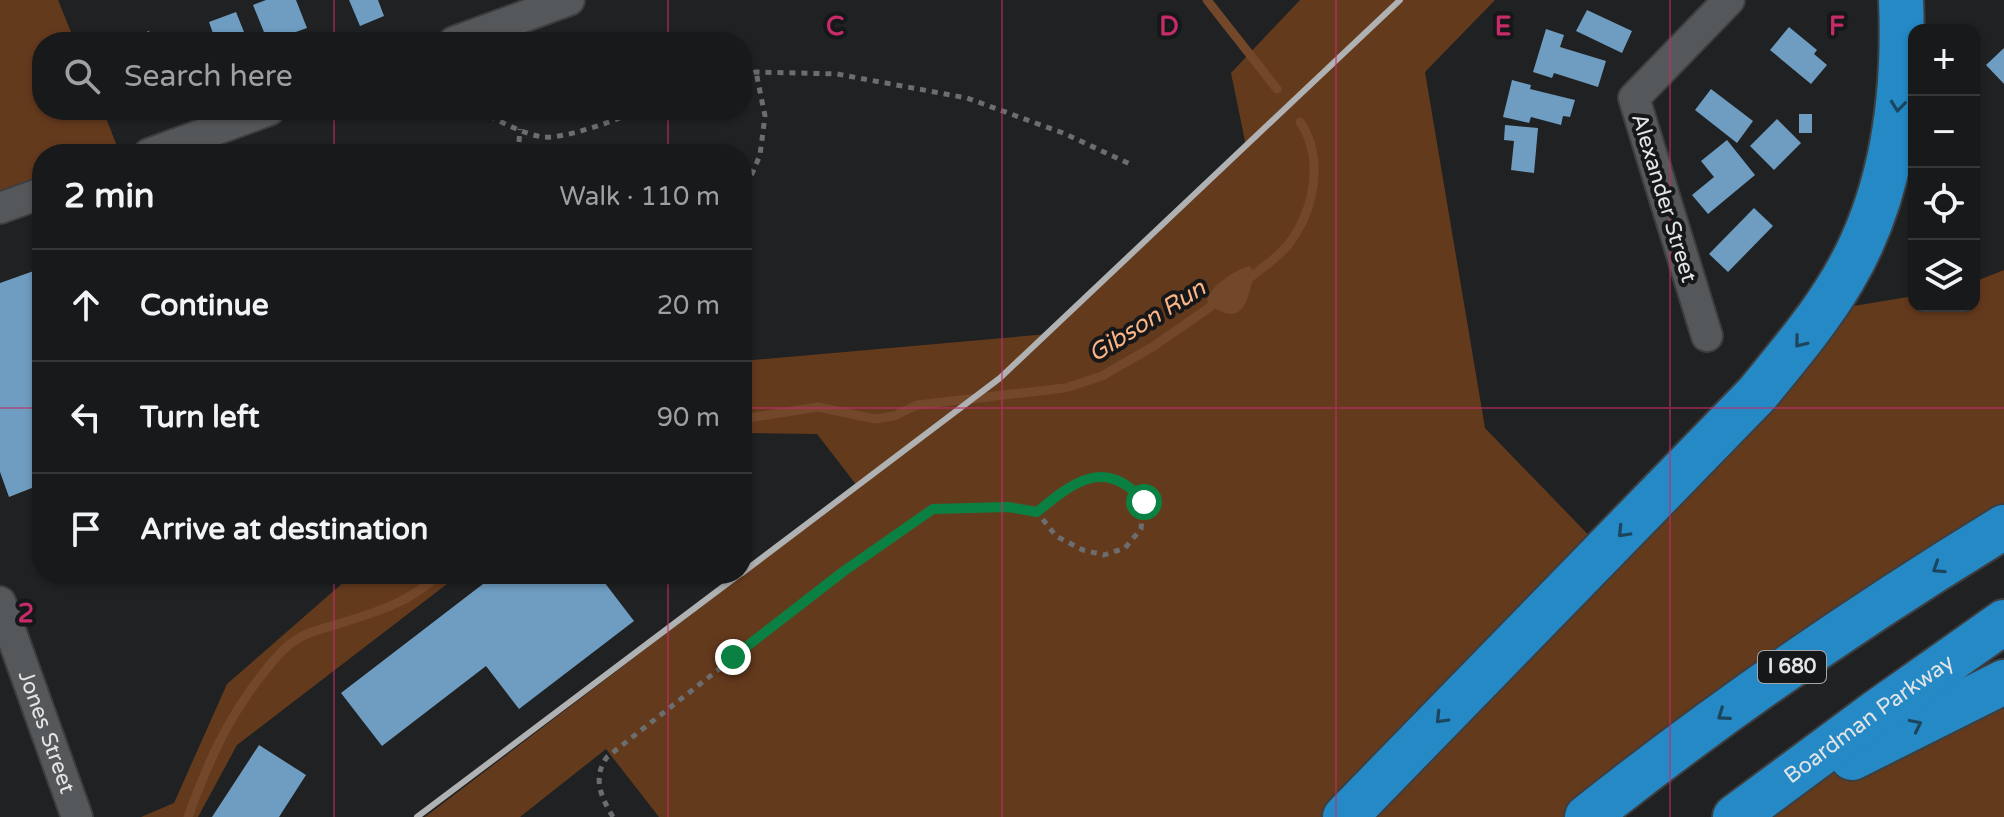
<!DOCTYPE html>
<meta charset="utf-8">
<style>
:root{--surface:#17191a;--page:#242627;--text:#f1f3f6;--muted:#9ea0a2;--line:#363839}
body{margin:0;font-family:"Varela Round",sans-serif;background:var(--page);color:var(--text)}
.controls{position:absolute;right:24px;top:24px;display:grid;overflow:hidden;border-radius:16px;box-shadow:0 2px 6px #0004}
.controls button{width:72px;height:72px;display:grid;place-items:center;padding:0;border:0;border-bottom:2px solid var(--line);background:var(--surface);color:var(--text);font:40px sans-serif}
.stop{position:absolute;width:24px;height:24px;margin:-18px;border:6px solid #0b8043;border-radius:50%;background:#fff}
.stop.end{background:#0b8043;border-color:#fff;box-shadow:0 2px 8px #0008}
.list{margin:0;padding:0;list-style:none}
h2{display:flex;justify-content:space-between;align-items:center;height:104px;margin:0;padding:0 32px;font-size:34px}
h2 small{font-size:26px;font-weight:400;color:var(--muted)}
.list li{display:grid;grid-template-columns:52px 1fr auto;gap:24px;align-items:center;box-sizing:border-box;height:112px;padding:0 32px;border-top:2px solid var(--line)}
.list b{display:block;font-size:30px;white-space:nowrap}
.list em{font-size:26px;font-style:normal;color:var(--muted)}
.icon{flex:none;width:44px;height:44px;fill:none;stroke:currentColor;stroke-width:2;stroke-linecap:round;stroke-linejoin:round}
.map{position:relative;flex:none;width:2004px;height:817px;overflow:hidden}
.search{position:absolute;background:var(--surface);box-shadow:0 2px 6px #0004;left:32px;top:32px;width:720px;height:88px;display:flex;align-items:center;gap:20px;box-sizing:border-box;padding:0 28px;border-radius:32px;color:var(--muted);font-size:30px}
.panel{position:absolute;background:var(--surface);box-shadow:0 2px 6px #0004;left:32px;top:144px;width:720px;height:440px;border-radius:32px}
.map>svg:first-child{display:block}
.forest{fill:#643a1d}
.water{fill:#72472a}
.lines{fill:none;stroke-linecap:round;stroke-linejoin:round}
.stream{stroke:#72472a;stroke-width:9}
.building{fill:#6e9dc1}
.street-casing{stroke:#3d3e40;stroke-width:34}
.highway-casing{stroke:#3d3e40;stroke-width:48}
.path{stroke:#6b6d6e;stroke-width:5;stroke-dasharray:6 6;stroke-linecap:butt}
.street{stroke:#55585a;stroke-width:30}
.highway{stroke:#2589c6;stroke-width:44}
.rail{stroke:#afb1b2;stroke-width:6}
.oneway{stroke:#1c455e}
.route{stroke:#0b8043;stroke-width:10}
.grid{fill:none;stroke:#c52c69;stroke-width:2;stroke-opacity:0.55}
.labels{text-anchor:middle;dominant-baseline:central;stroke-width:8;stroke-linejoin:round;paint-order:stroke}
.shield{fill:#161719;stroke:#a5a6a8;stroke-width:2}
.shield-label{font-size:20px;font-weight:bold;fill:#e2e4e5}
.street-label{font-size:22px;fill:#e2e4e5;stroke:#161719}
.water-label{font-size:24px;font-style:italic;fill:#fcb587;stroke:#161719}
.grid-label{font-size:26px;text-anchor:middle;font-weight:bold;fill:#c52c69;stroke:#161719;stroke-width:8;stroke-linejoin:round;paint-order:stroke}
</style>
<div class="map">
<svg width="2004" height="817" viewBox="0 0 2004 817">
<rect width="100%" height="100%" fill="#1f2122"/>
<g class="forest">
<polygon points="0,0 58,0 75,42 42,42 42,110 103,110 120,154 42,154 42,193 0,208"/>
<polygon points="1300,0 1495,0 1425,72 1485,428 1604,551 1823,311 1914,296 1914,306 1974,306 1974,282 2004,270 2004,530 1587,817 659,817 606,749 520,817 425,817 858,487 817,434 742,433 742,361 1048,334 1246,146 1231,73"/>
<polygon points="353,574 460,574 237,745 198,817 141,817 174,803 227,684"/>
<polygon points="2004,682 2004,817 1750,817 1875,744"/>
</g>
<path class="water" d="M1250,266L1254,275C1249,292 1246,322 1222,312C1215,309 1211,306 1207,300C1211,285 1235,270 1250,266Z"/>
<g class="lines">
<g class="stream">
<polyline points="1207,0 1277,89"/>
<path d="M1245,281C1259,271 1276,259 1288,245C1314,211 1325,159 1300,122"/>
<polyline points="742,419 818,407 875,419 894,416 917,405 1065,388 1102,376 1154,346 1220,300"/>
<path d="M188,817C207,765 227,719 261,676C276,657 289,640 312,632C357,617 404,609 439,574"/>
</g>
</g>
<g class="building">
<polygon points="266,0 296,0 307,28 268,42 253,5"/>
<polygon points="349,0 378,0 384,16 360,26"/>
<polygon points="1587,10 1632,31 1622,53 1576,31"/>
<polygon points="236,12 248,42 216,42 209,22"/>
<polygon points="1789,27 1817,50 1814,54 1827,65 1811,84 1770,50"/>
<polygon points="1546,29 1564,35 1560,47 1606,61 1598,87 1554,73 1552,78 1533,72"/>
<polygon points="149,31 153,42 120,42"/>
<polygon points="2004,48 2004,84 1986,65"/>
<polygon points="1512,80 1531,85 1530,89 1575,100 1570,117 1563,116 1561,125 1531,117 1529,123 1503,117"/>
<polygon points="1711,89 1753,121 1737,143 1695,110"/>
<rect x="1799" y="114" width="13" height="19"/>
<polygon points="1777,119 1801,143 1774,170 1750,146"/>
<polygon points="1505,125 1538,128 1534,173 1511,170 1514,141 1504,140"/>
<polygon points="1727,140 1755,175 1708,214 1692,195 1714,177 1701,161"/>
<polygon points="1754,208 1773,226 1728,272 1709,254"/>
<polygon points="42,268 42,484 9,497 0,472 0,283"/>
<polygon points="496,574 598,574 634,621 519,709 486,666 382,746 341,693"/>
<polygon points="259,745 306,775 279,817 212,817"/>
</g>
<g class="lines">
<defs>
<g id="street">
<polyline points="454,42 569,0"/>
<polyline points="149,154 269,110"/>
<polyline points="0,208 42,193"/>
<polyline points="1707,336 1634,98 1729,0"/>
<path id="s1" d="M0,602L77,817"/>
</g>
<g id="highway">
<polyline points="1852,758 2004,682"/>
<path d="M1345,817L1758,393C1788,356 1819,320 1843,279C1893,195 1905,96 1901,0"/>
<path d="M1587,817C1719,712 1860,615 2004,527"/>
<path id="s2" d="M1735,817L1878,711L2004,622"/>
</g>
</defs>
<use href="#street" class="street-casing"/>
<use href="#highway" class="highway-casing"/>
<g class="path">
<polyline points="742,76 756,72 837,74 967,98 1063,133 1130,164"/>
<path d="M479,110C498,120 522,134 543,137C567,139 618,119 640,110"/>
<polyline points="518,154 520,129"/>
<polyline points="742,197 760,155 765,116 756,72"/>
<path d="M613,817C601,797 592,778 607,757L844,571L933,509L1008,507L1037,512L1056,536L1083,550L1104,555L1125,548L1141,529L1144,502C1106,456 1073,482 1037,512"/>
</g>
<use href="#street" class="street"/>
<use href="#highway" class="highway"/>
<g class="rail">
<polyline points="742,573 1000,378 1400,0"/>
<polyline points="417,817 740,574"/>
</g>
</g>
<defs><path id="oneway-chevron" d="M-2-3.5L2.5 0L-2 3.5" fill="none" stroke-width="1.6" stroke-linecap="round" stroke-linejoin="round" transform="scale(2)"/></defs>
<g class="oneway">
<use href="#oneway-chevron" transform="translate(1898 106) rotate(96)"/>
<use href="#oneway-chevron" transform="translate(1800 342) rotate(129)"/>
<use href="#oneway-chevron" transform="translate(1623 532) rotate(134)"/>
<use href="#oneway-chevron" transform="translate(1938 568) rotate(147)"/>
<use href="#oneway-chevron" transform="translate(1723 715) rotate(145)"/>
<use href="#oneway-chevron" transform="translate(1441 718) rotate(134)"/>
<use href="#oneway-chevron" transform="translate(1916 725) rotate(-26)"/>
</g>
<g class="lines">
<path class="route" d="M733,657L844,571L933,509L1008,507L1037,512C1073,482 1106,456 1144,502"/>
</g>
<path class="grid" d="M334,0V42M668,0V42M1002,0V817M1336,0V817M1670,0V817M334,110V154M668,110V154M0,408H42M742,408H2004M334,574V817M668,574V817"/>
<g class="labels">
<rect class="shield" x="1758" y="651" width="68" height="32" rx="6"/>
<g class="shield-label">
<text x="1792" y="667">I 680</text>
</g>
<g class="street-label">
<text transform="translate(1664 198) rotate(73)">Alexander Street</text>
<text stroke="none"><textPath href="#s2" startOffset="166">Boardman Parkway</textPath></text>
<text stroke="none"><textPath href="#s1" startOffset="138">Jones Street</textPath></text>
</g>
<g class="water-label">
<text transform="translate(1147 321) rotate(-32)">Gibson Run</text>
</g>
</g>
<g class="grid-label">
<text x="835" y="35">C</text>
<text x="1169" y="35">D</text>
<text x="1503" y="35">E</text>
<text x="1837" y="35">F</text>
<text x="26" y="622">2</text>
</g>
</svg>
<div class="controls">
<button>+</button>
<button>−</button>
<button><svg class="icon" aria-label="locate" viewBox="0 0 24 24"><circle cx="12" cy="12" r="6"/><path d="M12 2v4M12 18v4M2 12h4M18 12h4"/></svg></button>
<button><svg class="icon" aria-label="layers" viewBox="0 0 24 24"><path d="M12 4l9 5-9 5-9-5zM3 14l9 5 9-5"/></svg></button>
</div>
<div class="stop" style="left:1144px;top:502px"></div>
<div class="stop end" style="left:733px;top:657px"></div>
<div class="search"><svg class="icon" aria-label="search" viewBox="0 0 24 24"><circle cx="10" cy="10" r="6"/><path d="M15 15l6 6"/></svg>Search here</div>
<section class="panel">
<h2>2 min<small>Walk · 110 m</small></h2>
<ul class="list">
<li><svg class="icon" aria-label="ahead" viewBox="0 0 24 24"><path d="M12 20V5M6 11l6-6 6 6"/></svg><div><b>Continue</b></div><em>20 m</em></li>
<li><svg class="icon" aria-label="left" viewBox="0 0 24 24"><path d="M17 20v-9H6M10 6l-5 5 5 5"/></svg><div><b>Turn left</b></div><em>90 m</em></li>
<li><svg class="icon" aria-label="arrive" viewBox="0 0 24 24"><path d="M6 21V4h12l-3 4 3 4H6"/></svg><div><b>Arrive at destination</b></div></li>
</ul>
</section>
</div>
